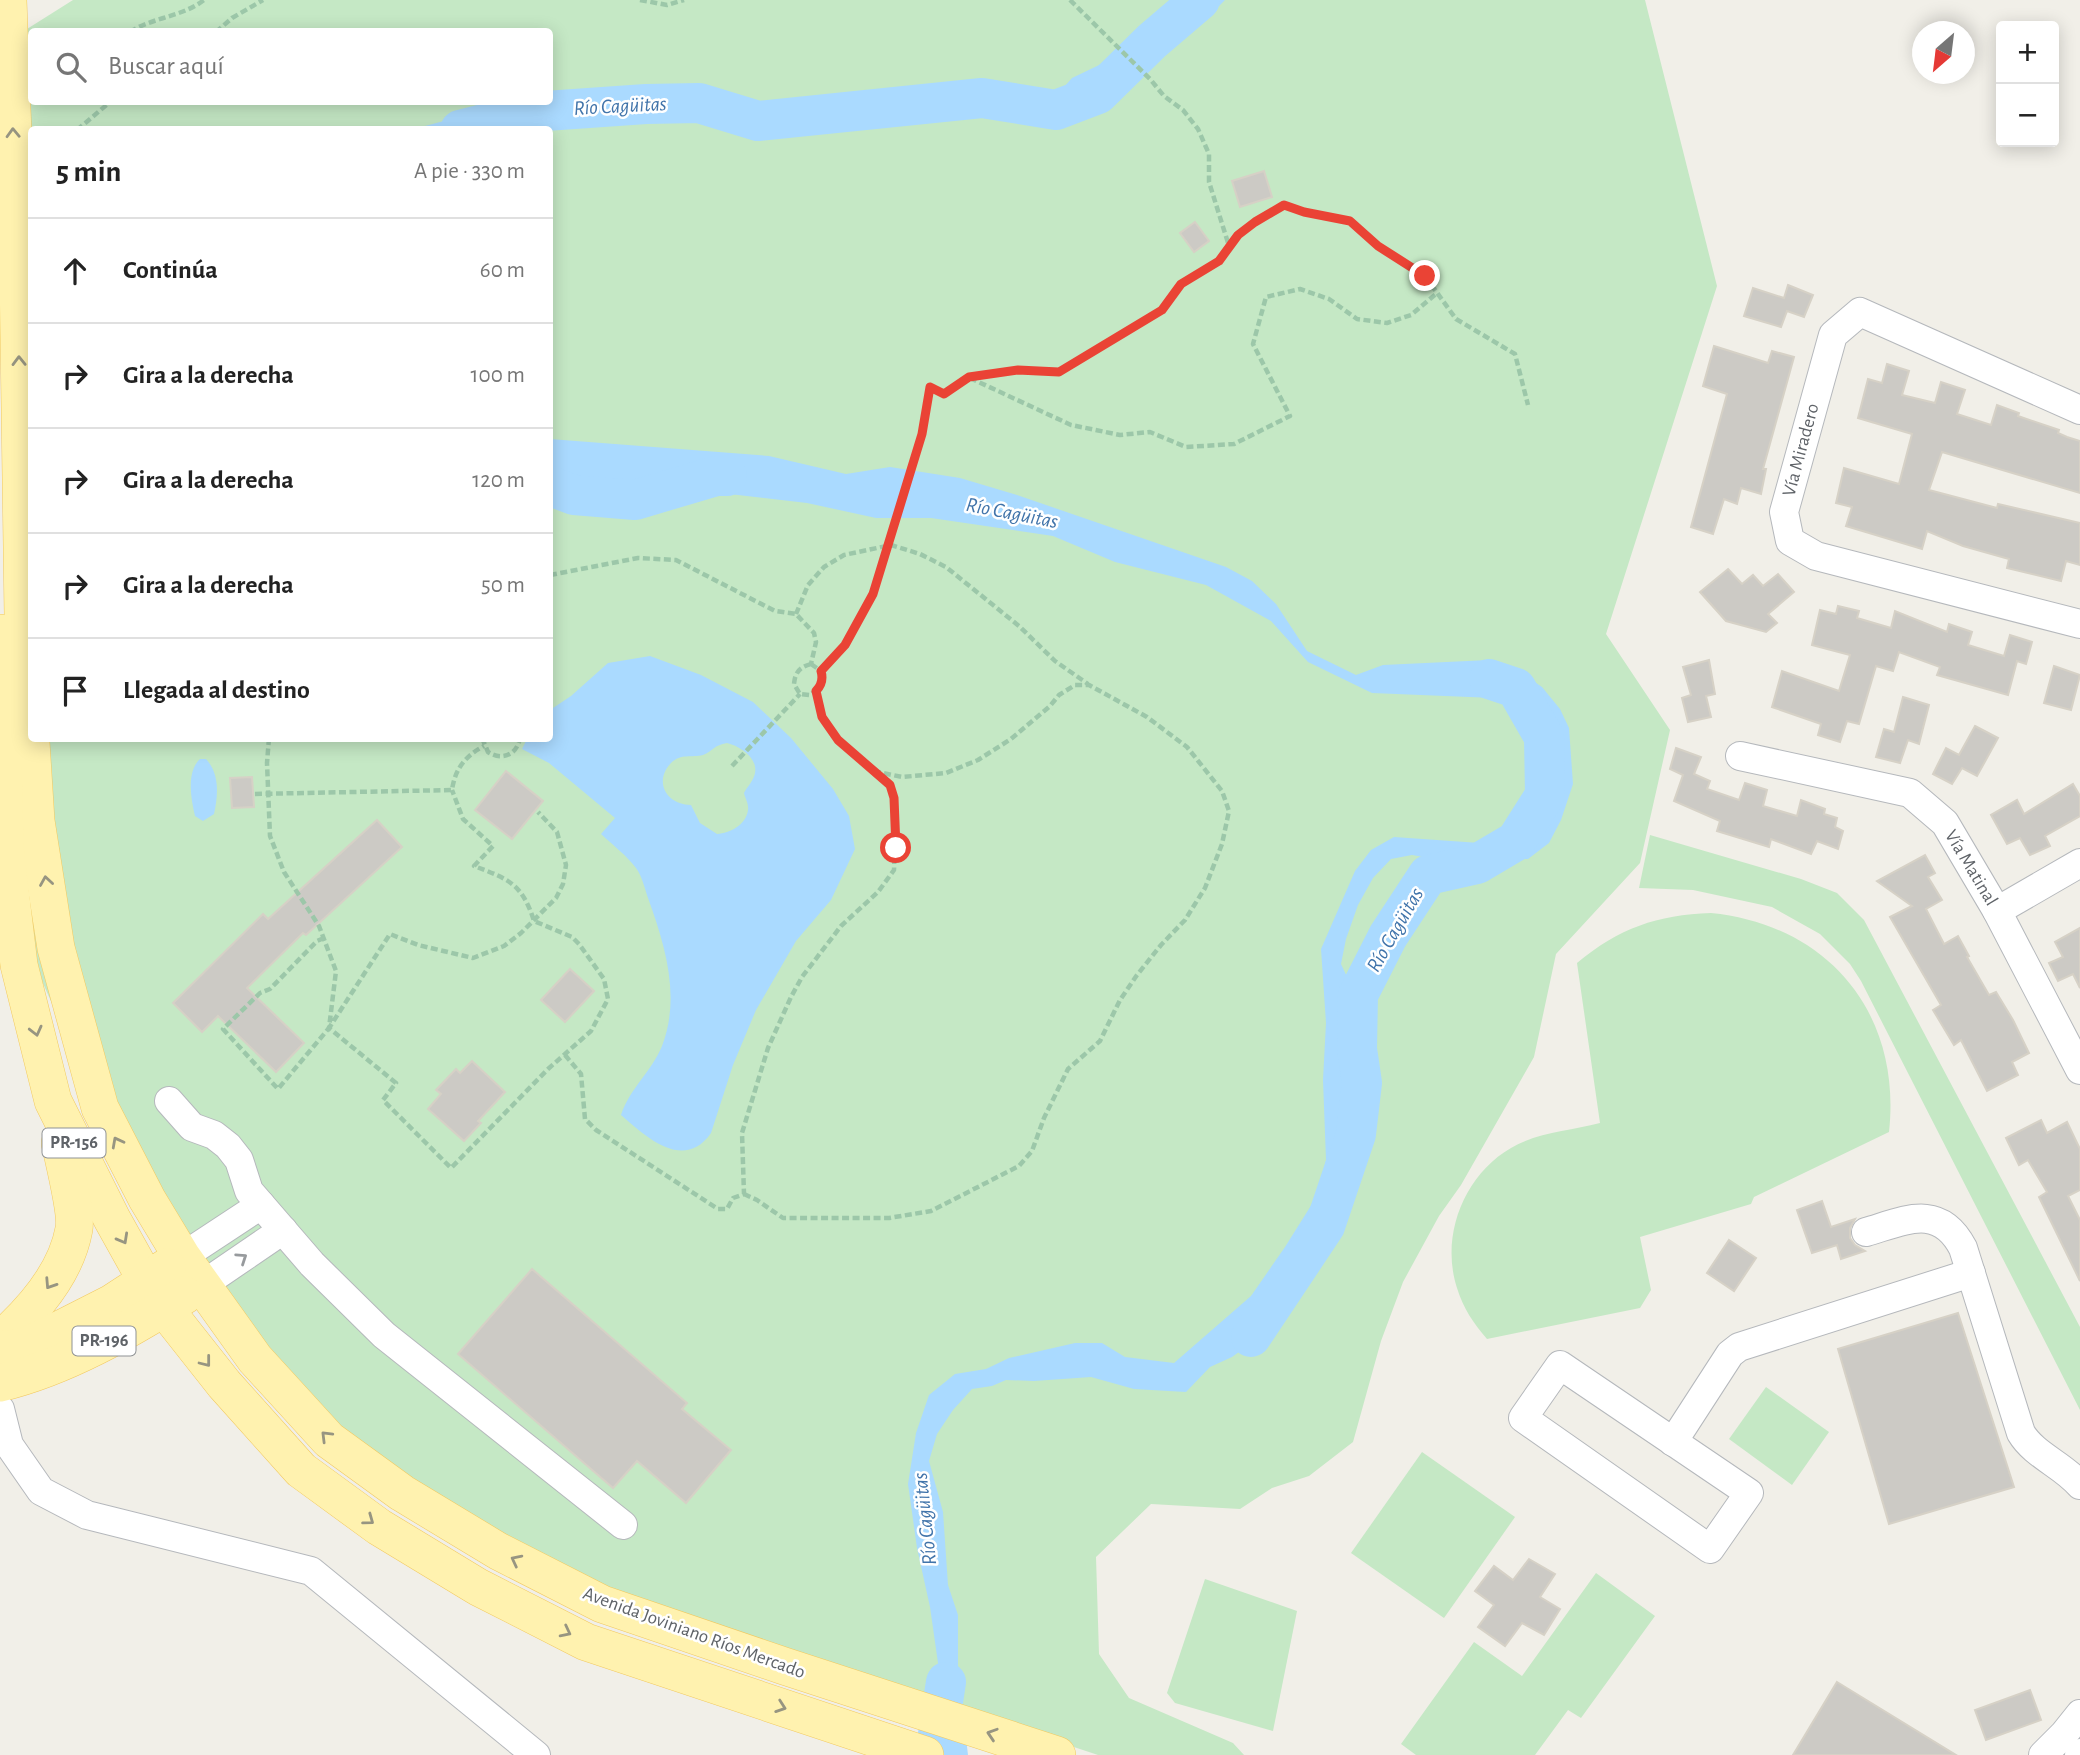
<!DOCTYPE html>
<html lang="es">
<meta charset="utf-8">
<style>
:root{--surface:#fff;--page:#f6f6f6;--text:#222;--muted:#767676;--line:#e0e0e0}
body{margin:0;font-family:"Alegreya Sans",sans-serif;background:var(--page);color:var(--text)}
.controls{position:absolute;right:21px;top:21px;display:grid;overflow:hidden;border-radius:7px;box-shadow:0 4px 18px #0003}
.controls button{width:63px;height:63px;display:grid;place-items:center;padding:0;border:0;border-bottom:2px solid var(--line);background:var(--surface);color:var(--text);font:35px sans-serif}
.compass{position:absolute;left:1912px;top:21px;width:63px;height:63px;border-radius:50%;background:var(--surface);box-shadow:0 4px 18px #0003;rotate:208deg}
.stop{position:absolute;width:21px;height:21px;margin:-16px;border:5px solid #ea4335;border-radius:50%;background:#fff}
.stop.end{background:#ea4335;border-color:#fff;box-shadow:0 2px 7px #0008}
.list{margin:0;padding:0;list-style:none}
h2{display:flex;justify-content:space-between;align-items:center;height:91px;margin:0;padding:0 28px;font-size:30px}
h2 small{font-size:23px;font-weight:400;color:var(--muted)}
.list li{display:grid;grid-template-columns:46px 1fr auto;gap:21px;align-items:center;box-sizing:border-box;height:105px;padding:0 28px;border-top:2px solid var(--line)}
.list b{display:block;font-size:26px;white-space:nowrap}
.list em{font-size:23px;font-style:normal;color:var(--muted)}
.icon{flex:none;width:38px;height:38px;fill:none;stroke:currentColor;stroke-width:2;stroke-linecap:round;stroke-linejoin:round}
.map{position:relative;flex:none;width:2080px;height:1755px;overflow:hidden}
.search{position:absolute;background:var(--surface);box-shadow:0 4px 18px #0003;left:28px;top:28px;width:525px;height:77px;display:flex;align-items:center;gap:18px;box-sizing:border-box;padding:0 24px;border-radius:7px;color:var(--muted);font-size:26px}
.panel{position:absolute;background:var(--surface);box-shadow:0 4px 18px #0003;left:28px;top:126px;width:525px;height:616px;border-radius:7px}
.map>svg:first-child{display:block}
.green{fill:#c5e8c5;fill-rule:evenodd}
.water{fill:#aadaff;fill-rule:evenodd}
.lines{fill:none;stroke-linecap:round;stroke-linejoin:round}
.river{stroke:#aadaff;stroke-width:40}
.building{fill:#cccac5;stroke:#d6d1c6;stroke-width:2}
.minor-casing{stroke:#b5b8bc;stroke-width:30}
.major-casing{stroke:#f2c960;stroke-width:38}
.path{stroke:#9cc7a9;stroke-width:4.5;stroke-dasharray:7 3.5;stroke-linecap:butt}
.minor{stroke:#fff;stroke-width:28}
.major{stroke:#fff2af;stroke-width:37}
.path-bridge{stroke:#9cc7a9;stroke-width:4.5;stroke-dasharray:7 3.5;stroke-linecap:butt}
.oneway{stroke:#979581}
.oneway2{stroke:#979a9d}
.route{stroke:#ea4335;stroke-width:9}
.labels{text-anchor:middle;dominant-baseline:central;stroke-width:5;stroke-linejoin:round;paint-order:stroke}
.shield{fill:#fff;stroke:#8f9295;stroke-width:2}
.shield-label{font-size:18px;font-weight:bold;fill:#5f6368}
.street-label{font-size:19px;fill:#5f6368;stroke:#fff}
.water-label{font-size:21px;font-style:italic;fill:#4174aa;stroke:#fff}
</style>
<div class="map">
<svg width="2080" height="1755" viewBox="0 0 2080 1755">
<rect width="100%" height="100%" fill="#f1efe8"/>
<g class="green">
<path d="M73,0H1645L1717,286L1606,634L1670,730L1640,863L1556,954L1534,1057L1461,1185L1439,1216L1403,1282L1381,1341L1353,1442L1309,1476L1272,1488L1240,1509L1151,1504L1096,1557L1099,1654L1129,1698L1233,1743L1244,1755H1098L630,1600L462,1524L272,1372L69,1041L31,957L0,46ZM32,32H550V102H32ZM32,130H550V738H32Z"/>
<polygon points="1650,835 1801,879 1837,893 1864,920 2080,1327 2080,1410 1861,981 1850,964 1820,934 1772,907 1693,890 1639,888"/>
<path d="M1711,913C1829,925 1902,1014 1889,1132L1754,1197L1751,1204L1640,1237L1651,1290L1640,1308L1487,1339C1474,1324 1463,1308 1457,1288C1440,1236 1464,1175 1511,1148C1538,1132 1570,1131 1600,1123L1577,963C1619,928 1657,915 1711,913Z"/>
<polygon points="1766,1387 1829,1432 1792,1485 1729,1439"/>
<polygon points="1422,1452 1515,1517 1444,1618 1351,1553"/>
<polygon points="1596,1573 1655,1616 1581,1718 1568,1710 1535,1755 1416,1755 1401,1744 1474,1642 1522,1676"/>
<polygon points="1205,1579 1297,1611 1273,1731 1175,1703 1167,1693"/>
</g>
<g class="water">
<polygon points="1194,0 1225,0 1214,11 1173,29 1132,72 1103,85 1066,113 1057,95 1072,78 1141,45 1173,14"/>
<polygon points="550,101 615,102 615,114 587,114 512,129 414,129 507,104"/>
<path d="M550,439L769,456L846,474L890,467L960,478L1017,495L1226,567L1252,581L1276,604L1307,651L1356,675L1383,665L1489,660L1523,674L1542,687L1560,709L1569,728L1573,784L1561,820L1549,843L1528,859L1441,860L1412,855L1391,859L1373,878L1358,905L1346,939L1341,964L1355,994L1363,1027L1358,1080L1351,1113L1350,1174L1333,1203L1328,1234L1309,1251L1295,1258L1283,1283L1278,1317L1264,1334L1232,1357L1210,1367L1186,1392L1134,1389L1091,1377L1034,1381L1006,1380L992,1386L972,1389L953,1410L937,1434L929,1461L943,1512L948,1585L958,1615V1672L968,1755H943L940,1677L930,1607L917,1548L908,1484L916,1433L929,1395L955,1374L986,1369L1009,1358L1075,1343H1102L1125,1357L1174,1363L1251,1296L1285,1247L1317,1196L1326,1160L1323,1080L1326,1023L1321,949L1355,871L1371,850L1394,837L1494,844L1508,849L1531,835C1538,806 1555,779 1550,748C1549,737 1538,723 1533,713L1494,698L1372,693L1308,662L1271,621L1206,585L1115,562L1053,536L931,518H876L807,503L625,482H585L550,488Z"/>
<path d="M650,656L701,675L753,702L791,738L833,789L849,816L855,849L831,900L796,941L756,1010L733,1065L711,1133C684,1172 646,1137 621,1115C630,1088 652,1071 662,1046C681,997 665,945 648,898C645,889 642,876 636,868C627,856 613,845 601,834L615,818L549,763L522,749L527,739L550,738V710L571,696L608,663ZM727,743C740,746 758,758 755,773C754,780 747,787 744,793C745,798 749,804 748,810C746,825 730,833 717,834L700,823L691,805C667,805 653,782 671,763C681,753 692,758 703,755C713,751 714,745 727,743Z"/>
<path d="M200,759H206C220,774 218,796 214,814L203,821L195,816C191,799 186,772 200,759Z"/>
</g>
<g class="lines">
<g class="river">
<polyline points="460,130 531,112 646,104 699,103 758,121 982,98 1056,110 1098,94 1152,41 1200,0"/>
<polyline points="550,486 574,495 635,500 716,476 727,476"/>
<polyline points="1251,1337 1325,1226 1356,1134 1362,1083 1357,1049 1358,995 1388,936 1428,875 1477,864 1516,841 1545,795 1544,737 1516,688 1489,679"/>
<polyline points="941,1755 938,1734 946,1682"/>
</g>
</g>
<g class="building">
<polygon points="1264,171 1272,197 1240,207 1232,181"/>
<polygon points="1195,222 1209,241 1194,252 1180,233"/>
<polygon points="1788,285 1813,295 1804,317 1787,311 1781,327 1744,316 1753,288 1784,298"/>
<polygon points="1714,346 1768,363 1772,351 1794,357 1763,469 1766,469 1761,494 1741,488 1737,504 1724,499 1713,534 1691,527 1727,394 1703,386"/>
<polygon points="1887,364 1909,371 1902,395 1935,403 1941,382 1965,390 1957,414 1991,425 1997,405 2019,413 2018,416 2059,430 2058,433 2067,437 2080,441 2080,493 1942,452 1929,490 1997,508 1998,504 2080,523 2080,565 2066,561 2061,581 2007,568 2009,559 1963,546 1927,531 1922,549 1846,526 1852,507 1836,503 1844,468 1899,484 1912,434 1858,418 1868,379 1882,383"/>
<polygon points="1728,569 1742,584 1753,575 1763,586 1778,574 1794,592 1768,614 1777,623 1766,632 1726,621 1700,592"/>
<polygon points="1838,606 1859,611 1857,618 1891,628 1895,611 1947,632 1949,624 1972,632 1968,645 2004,656 2010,635 2032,642 2026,664 2017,661 2008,695 1937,675 1940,667 1899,652 1893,671 1876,666 1859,724 1847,721 1840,742 1818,735 1821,724 1772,707 1782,671 1839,691 1850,655 1812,645 1820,610 1836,614"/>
<polygon points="1709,660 1715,694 1706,696 1711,717 1688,722 1682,698 1691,695 1683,667"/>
<polygon points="2054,666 2080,675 2071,710 2044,703"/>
<polygon points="1903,697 1929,705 1919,744 1908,740 1900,763 1876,757 1884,729 1894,732"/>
<polygon points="1975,726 1998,738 1977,776 1962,768 1952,784 1933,774 1946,748 1959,755"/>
<polygon points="1676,748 1701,757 1694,774 1710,781 1707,789 1739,800 1745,783 1767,790 1763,806 1797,816 1801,800 1825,809 1824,814 1837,818 1835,827 1843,831 1838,849 1817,841 1811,854 1771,839 1769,847 1717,831 1720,821 1674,801 1683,775 1670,769"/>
<polygon points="506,771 543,801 512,839 475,810"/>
<polygon points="252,777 254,807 232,808 230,778"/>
<polygon points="2073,784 2080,796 2080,816 2045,836 2050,846 2030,855 2020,838 2007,844 1991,815 2017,800 2024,814"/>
<polygon points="377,820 402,847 306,935 303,933 247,988 304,1043 276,1072 218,1016 202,1032 173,1003 263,914 268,919"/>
<polygon points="1925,855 1935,873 1928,877 1942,900 1926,909 1944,944 1958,936 1969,956 1967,957 1989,995 1996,992 2013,1020 2029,1053 2012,1062 2018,1075 1987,1091 1961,1040 1954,1045 1933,1010 1941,1005 1890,917 1912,906 1877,881"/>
<polygon points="2080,928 2080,988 2073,974 2058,981 2049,963 2063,957 2055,942"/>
<polygon points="570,969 594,991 565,1022 541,1000"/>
<polygon points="472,1061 505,1092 478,1121 481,1123 464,1141 428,1109 441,1094 436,1090 456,1069 460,1073"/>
<polygon points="2041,1120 2047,1133 2067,1122 2080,1149 2080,1190 2068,1196 2080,1220 2080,1281 2039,1197 2047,1192 2028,1160 2019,1165 2006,1138"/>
<polygon points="1822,1201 1831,1227 1855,1219 1850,1228 1850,1238 1855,1245 1865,1251 1841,1259 1837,1245 1812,1253 1797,1210"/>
<polygon points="1729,1240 1756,1258 1734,1291 1707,1273"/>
<polygon points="532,1269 687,1403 682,1409 731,1450 686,1503 637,1461 613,1488 458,1354"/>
<polygon points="1958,1313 2014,1487 1889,1524 1838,1349"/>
<polygon points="1529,1559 1555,1574 1540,1597 1560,1609 1544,1635 1522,1623 1505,1646 1478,1627 1494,1605 1475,1591 1494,1566 1513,1580"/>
<polygon points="1837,1682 1956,1755 1793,1755"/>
<polygon points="2030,1690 2041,1720 1986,1740 1975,1710"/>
</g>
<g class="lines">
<defs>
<g id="minor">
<polyline points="2080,410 1860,312 1833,335 1784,512 1790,541 1816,556 2080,624"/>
<polyline points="1740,756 1910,793 1945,823 1997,911 2080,1070"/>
<polyline points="1997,911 2080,863"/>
<polyline points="169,1101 192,1127 214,1135 228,1146 239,1160 249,1191 312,1264 384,1335 623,1525"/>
<path d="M1866,1232C1904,1221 1939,1202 1963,1248L2021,1433C2034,1455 2063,1465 2080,1485"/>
<polyline points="182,1257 261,1205"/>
<polyline points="201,1286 283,1230"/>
<polygon points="1560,1365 1749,1493 1710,1549 1523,1418"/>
<polyline points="0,1409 9,1445 41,1491 87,1515 311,1571 536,1755"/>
<polyline points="1673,1442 1730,1354 1739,1347 1971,1273"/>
<polyline points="2043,1755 2064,1734 2080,1714"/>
<polyline points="2079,1755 2080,1753"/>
</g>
<g id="major">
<polyline points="8,0 18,270 23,616 36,821 56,948 100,1108 147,1199 182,1257 255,1359 329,1440 402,1493 498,1551 602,1604 784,1666 1057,1755"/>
<polyline points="0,633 5,848 19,965 53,1101 112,1219 146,1280 164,1308 224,1384 301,1470 379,1527 478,1587 586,1642 925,1755"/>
<path d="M0,1340C33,1311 66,1274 74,1229C77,1213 64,1162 60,1143"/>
<polyline points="0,1350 22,1347 45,1337 112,1303 167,1267"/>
<path d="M0,1383C66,1367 127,1331 185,1295"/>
</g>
</defs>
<use href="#minor" class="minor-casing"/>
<use href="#major" class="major-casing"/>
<g class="path">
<polyline points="640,0 667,5 684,0"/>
<polyline points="1070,0 1150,79 1164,96 1183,110 1198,129 1209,154 1209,182 1229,246"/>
<path d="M130,32C153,17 182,17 204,0"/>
<polyline points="216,32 232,18 263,0"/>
<polyline points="77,130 110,102"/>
<polyline points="970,378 1071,425 1120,435 1150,432 1186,447 1234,444 1290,416 1253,344 1266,297 1300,289 1329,299 1357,319 1387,323 1411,315 1437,293"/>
<polyline points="922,434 930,387 944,394 969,377 1018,370 1059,372 1162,310 1181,284 1219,261 1238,235 1255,222 1284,205 1304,212 1350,221 1378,246 1425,276 1456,319 1515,354 1528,405"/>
<polyline points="550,575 638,558 676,560 775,611 796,614 814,633 816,642 811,664"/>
<polyline points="796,614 808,585 824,567 844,555 891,545 920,554 946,567 1019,626 1055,661 1088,684"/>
<path d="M811,664L821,671L820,687L810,695L800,694L794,684C795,672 800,667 811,664Z"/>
<polyline points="821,671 845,644 877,586"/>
<polyline points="269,738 267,763 270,836 284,872 319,926 336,971 329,1028 390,934 418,945 473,958 504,946 521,933 556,898 563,884 566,865 557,832 538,812"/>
<path d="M482,738L488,752C502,761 517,755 520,738"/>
<polyline points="732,766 800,694"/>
<path d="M255,794L452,790C455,769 465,756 484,746"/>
<path d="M324,938L317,941L270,989L260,993L223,1029L278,1089L329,1028L396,1083L383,1100L451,1168L548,1069L591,1031L608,999L604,979L579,944L572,937L534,921C522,883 508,879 474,866L493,846L463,819L452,790"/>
<polyline points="565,1055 581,1074 585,1119 596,1130 718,1209 727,1209 733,1198 744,1194 742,1133 768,1048 791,997 802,977 841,926 878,892 894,870 896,816 894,798 890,785 838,740 823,717 816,691"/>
<polyline points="744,1194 757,1200 783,1218 889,1218 931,1211 1019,1166 1032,1151 1044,1118 1068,1069 1100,1041 1120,1000 1137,975 1161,945 1185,920 1205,888 1222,844 1229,811 1222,791 1187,747 1147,717 1089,685 1075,685 1059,695 1050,706 1011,739 978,760 946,773 902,777 873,771"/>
</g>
<use href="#minor" class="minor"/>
<use href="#major" class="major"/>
<polyline class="path-bridge" points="877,586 922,434"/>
</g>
<defs><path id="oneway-chevron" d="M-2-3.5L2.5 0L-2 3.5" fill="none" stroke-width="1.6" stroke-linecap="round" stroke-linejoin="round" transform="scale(1.75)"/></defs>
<g class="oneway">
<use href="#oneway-chevron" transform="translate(13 133) rotate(-92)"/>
<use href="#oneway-chevron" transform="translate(19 361) rotate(-91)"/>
<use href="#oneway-chevron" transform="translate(46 881) rotate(-99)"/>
<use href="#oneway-chevron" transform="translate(36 1031) rotate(76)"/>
<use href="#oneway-chevron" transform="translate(117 1142) rotate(-118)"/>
<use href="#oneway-chevron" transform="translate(123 1239) rotate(61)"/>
<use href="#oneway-chevron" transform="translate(50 1284) rotate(123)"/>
<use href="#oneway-chevron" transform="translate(206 1362) rotate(52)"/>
<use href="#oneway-chevron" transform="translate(326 1436) rotate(-135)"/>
<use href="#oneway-chevron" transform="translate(369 1520) rotate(36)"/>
<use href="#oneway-chevron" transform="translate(516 1560) rotate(-153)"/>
<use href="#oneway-chevron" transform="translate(566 1632) rotate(27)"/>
<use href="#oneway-chevron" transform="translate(781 1707) rotate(19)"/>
<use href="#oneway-chevron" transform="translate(992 1734) rotate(-162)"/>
</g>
<use class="oneway2" href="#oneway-chevron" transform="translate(242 1258) rotate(-34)"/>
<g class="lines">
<path class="route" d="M896,848L894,798L890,785L838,740L822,717L816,691C822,685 823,678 821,671L845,645L873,594L922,434L930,387L944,394L969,377L1018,370L1059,372L1162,310L1181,284L1219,261L1238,235L1255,222L1284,205L1304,212L1350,221L1378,246L1425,276"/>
</g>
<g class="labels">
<g class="shield">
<rect x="42.5" y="1128.5" width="63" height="29" rx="5"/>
<rect x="72.5" y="1326.5" width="63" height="29" rx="5"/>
</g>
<g class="shield-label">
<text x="74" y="1143">PR-156</text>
<text x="104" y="1341">PR-196</text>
</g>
<g class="street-label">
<text transform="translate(1801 450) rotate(-75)">Vía Miradero</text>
<text transform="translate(1971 868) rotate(59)">Vía Matinal</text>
<text transform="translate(694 1633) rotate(20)">Avenida Joviniano Ríos Mercado</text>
</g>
<g class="water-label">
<text transform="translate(620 106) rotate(-3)">Río Cagüitas</text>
<text transform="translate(1012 513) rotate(11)">Río Cagüitas</text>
<text transform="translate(1395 930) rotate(-60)">Río Cagüitas</text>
<text transform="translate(925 1519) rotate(-96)">Río Cagüitas</text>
</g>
</g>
</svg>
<div class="controls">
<button>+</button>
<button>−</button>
</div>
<svg class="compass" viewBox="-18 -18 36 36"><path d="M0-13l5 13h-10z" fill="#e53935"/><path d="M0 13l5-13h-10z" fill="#767676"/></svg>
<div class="stop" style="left:896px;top:848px"></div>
<div class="stop end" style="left:1425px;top:276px"></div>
<div class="search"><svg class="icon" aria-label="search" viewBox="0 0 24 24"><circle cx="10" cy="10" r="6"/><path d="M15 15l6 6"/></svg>Buscar aquí</div>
<section class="panel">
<h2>5 min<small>A pie · 330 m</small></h2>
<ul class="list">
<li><svg class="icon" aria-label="ahead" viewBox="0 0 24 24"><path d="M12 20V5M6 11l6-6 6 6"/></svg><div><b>Continúa</b></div><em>60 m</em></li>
<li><svg class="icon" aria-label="right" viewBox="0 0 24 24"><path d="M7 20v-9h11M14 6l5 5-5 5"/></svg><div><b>Gira a la derecha</b></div><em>100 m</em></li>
<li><svg class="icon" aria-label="right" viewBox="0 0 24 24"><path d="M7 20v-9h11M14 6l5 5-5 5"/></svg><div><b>Gira a la derecha</b></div><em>120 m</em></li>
<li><svg class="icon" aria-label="right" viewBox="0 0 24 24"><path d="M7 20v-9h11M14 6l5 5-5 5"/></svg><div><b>Gira a la derecha</b></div><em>50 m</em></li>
<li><svg class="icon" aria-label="arrive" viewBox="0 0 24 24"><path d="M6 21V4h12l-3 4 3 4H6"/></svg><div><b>Llegada al destino</b></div></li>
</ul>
</section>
</div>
